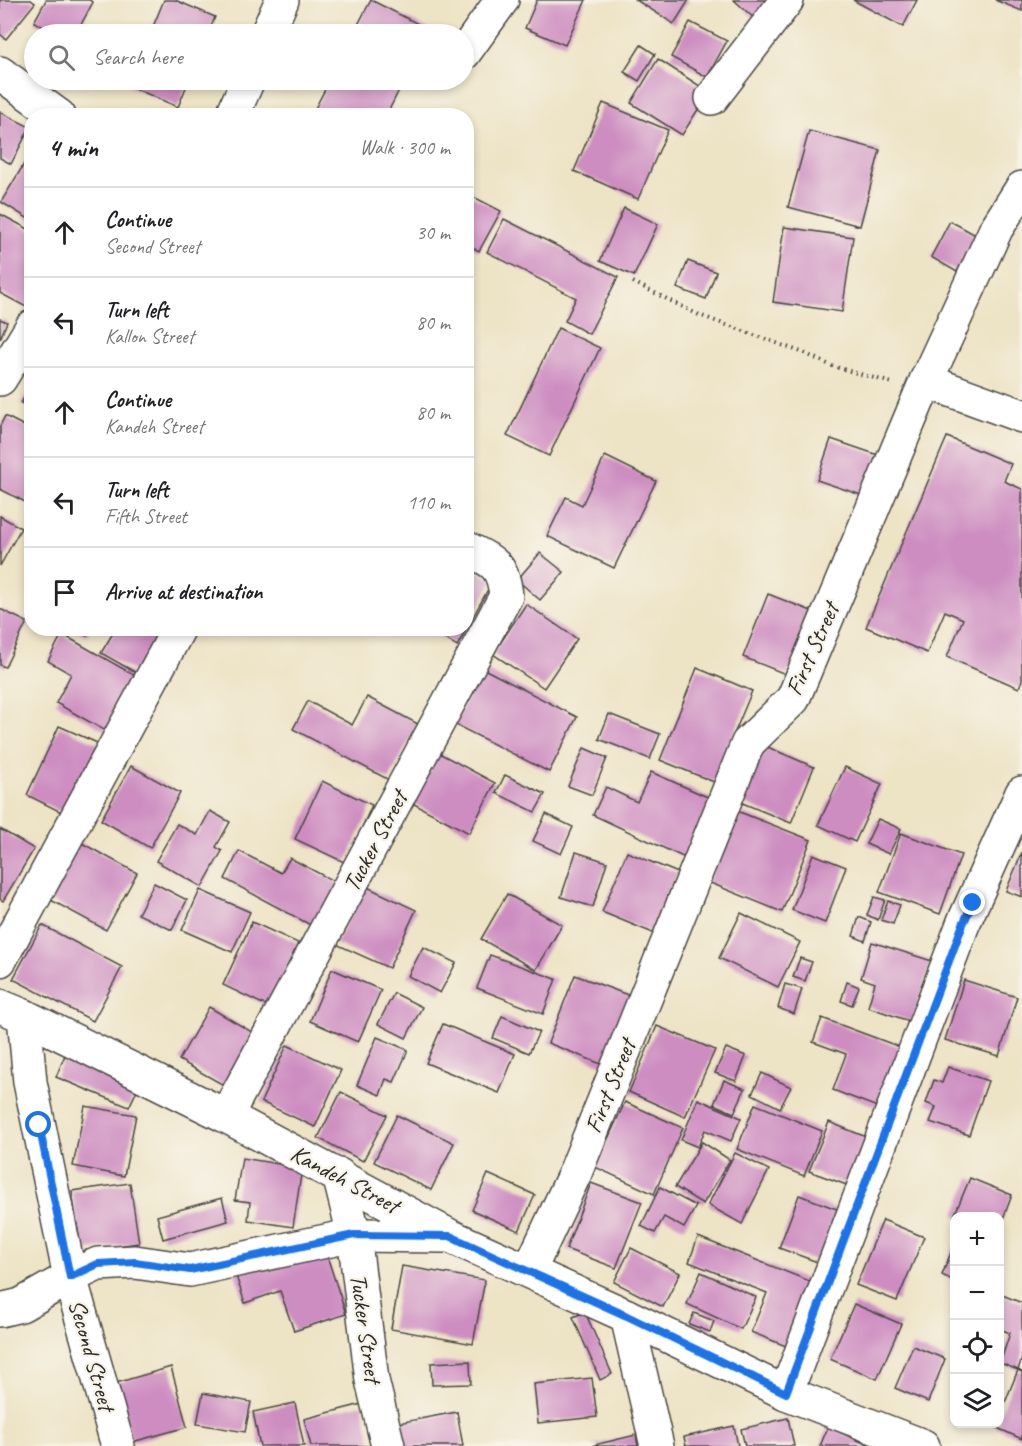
<!DOCTYPE html>
<meta charset="utf-8">
<style>
:root{--surface:#fff;--page:#f6f6f6;--text:#202124;--muted:#757577;--line:#e0e0e0}
body{margin:0;font-family:Caveat,sans-serif;background:var(--page);color:var(--text)}
.controls{position:absolute;right:18px;bottom:18px;display:grid;overflow:hidden;border-radius:12px;box-shadow:0 3px 9px #0003}
.controls button{width:54px;height:54px;display:grid;place-items:center;padding:0;border:0;border-bottom:2px solid var(--line);background:var(--surface);color:var(--text);font:30px sans-serif}
.stop{position:absolute;width:18px;height:18px;margin:-14px;border:4px solid #1a73e8;border-radius:50%;background:#fff}
.stop.end{background:#1a73e8;border-color:#fff;box-shadow:0 2px 6px #0008}
.list{margin:0;padding:0;list-style:none}
h2{display:flex;justify-content:space-between;align-items:center;height:78px;margin:0;padding:0 24px;font-size:26px}
h2 small{font-size:20px;font-weight:400;color:var(--muted)}
.list li{display:grid;grid-template-columns:39px 1fr auto;gap:18px;align-items:center;box-sizing:border-box;height:90px;padding:0 24px;border-top:2px solid var(--line)}
.list b{display:block;font-size:22px;white-space:nowrap}
.list p{margin:0;font-size:20px;white-space:nowrap;color:var(--muted)}
.list em{font-size:20px;font-style:normal;color:var(--muted)}
.icon{flex:none;width:33px;height:33px;fill:none;stroke:currentColor;stroke-width:2;stroke-linecap:round;stroke-linejoin:round}
.map{position:relative;flex:none;width:1022px;height:1446px;overflow:hidden}
.search{position:absolute;background:var(--surface);box-shadow:0 3px 9px #0003;left:24px;top:24px;width:450px;height:66px;display:flex;align-items:center;gap:15px;box-sizing:border-box;padding:0 21px;border-radius:33px;color:var(--muted);font-size:22px}
.panel{position:absolute;background:var(--surface);box-shadow:0 3px 9px #0003;left:24px;top:108px;width:450px;height:528px;border-radius:24px}
.map>svg:first-child{display:block}
.building{fill:#cd8dc1}
.lines{fill:none;stroke-linecap:round;stroke-linejoin:round}
.minor-casing{stroke:#484742;stroke-width:36}
.path{stroke:#484742;stroke-width:4;stroke-dasharray:1.5 4.5;stroke-linecap:butt}
.minor{stroke:#fff;stroke-width:33}
.route{stroke:#1a73e8;stroke-width:8}
.labels{text-anchor:middle;dominant-baseline:central;stroke-width:4.5;stroke-linejoin:round;paint-order:stroke}
.street-label{font-size:24px;fill:#2b2b2b;stroke:#f7f3e8}
</style>
<div class="map">
<svg width="1022" height="1446" viewBox="0 0 1022 1446">
<rect width="100%" height="100%" fill="#f7f3e8"/>
<filter id="ink" filterUnits="userSpaceOnUse"><feTurbulence type="fractalNoise" baseFrequency=".0167" numOctaves="2"/><feDisplacementMap in="SourceGraphic" scale="12" xChannelSelector="R" yChannelSelector="G"/><feConvolveMatrix kernelMatrix="1 2 1 2 8 2 1 2 1" color-interpolation-filters="sRGB"/></filter>
<filter id="wash" filterUnits="userSpaceOnUse"><feTurbulence type="fractalNoise" baseFrequency=".008" numOctaves="4" result="noise"/><feDisplacementMap in="SourceGraphic" scale="24" xChannelSelector="R" yChannelSelector="G"/><feGaussianBlur stdDeviation="1.35" result="paint"/><feColorMatrix in="noise" values="0 0 0 0 0 0 0 0 0 0 0 0 0 0 0 0 0 1.4 0 .05"/><feComposite in="paint" operator="in"/></filter>
<g filter="url(#wash)">
<rect width="100%" height="100%" fill="#ede3c5"/>
<g id="blocks">
<g class="building">
<polygon points="0,0 31,0 35,3 6,39 0,34"/>
<polygon points="46,0 89,0 93,2 76,34 57,34 34,22"/>
<polygon points="164,0 175,0 215,17 208,34 150,34"/>
<polygon points="371,0 430,30 428,34 353,34"/>
<polygon points="537,0 586,0 565,45 525,28"/>
<polygon points="636,0 689,0 674,24"/>
<polygon points="734,0 772,0 755,19"/>
<polygon points="853,0 917,0 903,27"/>
<polygon points="995,0 1022,0 1022,11"/>
<polygon points="690,22 727,41 707,77 671,57"/>
<polygon points="641,45 655,54 639,81 624,72"/>
<polygon points="658,59 709,92 682,135 631,103"/>
<polygon points="132,80 189,80 178,107 129,86"/>
<polygon points="330,80 404,80 386,116 311,116"/>
<polygon points="603,103 668,130 638,199 574,171"/>
<polygon points="0,112 30,127 11,164 0,158"/>
<polygon points="809,131 880,150 860,226 788,207"/>
<polygon points="32,151 32,221 1,202"/>
<polygon points="466,193 501,211 479,251 466,244"/>
<polygon points="624,208 658,224 634,276 600,261"/>
<polygon points="0,214 32,231 32,301 28,308 0,293"/>
<polygon points="504,219 618,277 589,334 565,321 576,298 487,252"/>
<polygon points="950,221 976,235 957,272 931,257"/>
<polygon points="784,227 853,237 842,312 773,302"/>
<polygon points="688,261 716,272 706,299 677,288"/>
<polygon points="0,319 7,322 0,339"/>
<polygon points="558,328 600,348 549,456 507,436"/>
<polygon points="32,385 32,409 21,403"/>
<polygon points="5,416 32,430 32,495 27,503 0,489 0,426"/>
<polygon points="947,437 1011,464 1004,481 1022,489 1022,680 1019,688 947,657 963,619 945,611 927,653 866,627"/>
<polygon points="831,439 878,455 864,496 817,480"/>
<polygon points="605,456 656,481 614,568 547,536 566,497 582,505"/>
<polygon points="0,516 21,528 0,566"/>
<polygon points="540,553 564,572 540,600 517,580"/>
<polygon points="466,565 493,580 457,646 427,628 466,628"/>
<polygon points="768,594 814,612 788,675 743,657"/>
<polygon points="526,604 577,639 544,688 493,654"/>
<polygon points="0,609 27,622 5,667 0,665"/>
<polygon points="72,628 91,628 87,636"/>
<polygon points="116,628 166,628 140,675 101,653"/>
<polygon points="62,634 141,679 111,734 56,703 71,674 48,661"/>
<polygon points="482,668 577,717 549,772 454,724"/>
<polygon points="697,668 752,691 714,782 660,760"/>
<polygon points="367,697 418,724 389,780 293,729 308,701 352,725"/>
<polygon points="609,714 660,734 650,759 599,739"/>
<polygon points="59,726 104,746 71,817 27,795"/>
<polygon points="763,745 814,767 791,823 740,802"/>
<polygon points="584,748 607,758 592,795 568,786"/>
<polygon points="439,753 495,783 469,833 412,803"/>
<polygon points="131,766 180,793 150,848 101,820"/>
<polygon points="845,767 882,784 855,842 818,825"/>
<polygon points="651,772 712,799 685,858 593,815 606,787 637,802"/>
<polygon points="505,775 545,794 535,812 496,793"/>
<polygon points="322,781 372,805 346,863 295,839"/>
<polygon points="210,811 230,822 216,847 222,851 202,887 156,861 177,824 197,835"/>
<polygon points="737,811 811,840 782,912 708,882"/>
<polygon points="546,814 573,827 561,854 533,841"/>
<polygon points="878,819 901,829 889,854 866,844"/>
<polygon points="0,829 34,849 3,901 0,899"/>
<polygon points="901,833 961,855 940,914 879,892"/>
<polygon points="78,841 137,873 106,930 47,898"/>
<polygon points="239,851 281,873 290,858 339,884 316,928 225,879"/>
<polygon points="576,852 607,862 593,907 561,897"/>
<polygon points="627,852 678,873 653,933 602,912"/>
<polygon points="1022,852 1022,897 1006,891"/>
<polygon points="813,854 846,867 825,923 792,910"/>
<polygon points="154,883 187,900 172,930 138,914"/>
<polygon points="363,885 416,910 389,968 336,944"/>
<polygon points="200,890 250,912 232,952 182,930"/>
<polygon points="507,894 562,925 536,970 481,939"/>
<polygon points="874,897 885,900 878,920 867,915"/>
<polygon points="888,901 900,905 893,924 881,920"/>
<polygon points="741,913 800,942 778,987 719,958"/>
<polygon points="859,917 871,922 865,941 853,936"/>
<polygon points="252,922 298,943 269,1007 223,985"/>
<polygon points="42,925 122,967 93,1021 13,979"/>
<polygon points="872,942 932,961 912,1022 868,1007 875,983 861,978"/>
<polygon points="423,947 456,963 440,993 408,976"/>
<polygon points="490,955 556,979 543,1014 477,988"/>
<polygon points="800,958 812,962 805,981 793,977"/>
<polygon points="332,969 381,990 358,1042 310,1021"/>
<polygon points="575,975 633,997 606,1066 548,1043"/>
<polygon points="964,980 1017,997 999,1056 945,1040"/>
<polygon points="847,982 859,987 852,1005 841,1001"/>
<polygon points="785,984 802,989 794,1014 778,1008"/>
<polygon points="394,993 422,1007 406,1038 378,1024"/>
<polygon points="209,1007 257,1035 227,1087 179,1060"/>
<polygon points="502,1016 539,1032 529,1053 493,1038"/>
<polygon points="822,1018 908,1050 885,1110 833,1090 846,1054 813,1042"/>
<polygon points="443,1024 515,1054 499,1093 426,1063"/>
<polygon points="657,1026 715,1050 685,1117 629,1092"/>
<polygon points="377,1037 408,1050 394,1082 386,1079 380,1095 357,1085"/>
<polygon points="287,1045 341,1070 315,1127 261,1102"/>
<polygon points="726,1048 746,1056 736,1081 715,1073"/>
<polygon points="65,1055 139,1086 129,1107 56,1077"/>
<polygon points="948,1067 988,1081 969,1135 930,1122 936,1107 926,1103 934,1080 942,1083"/>
<polygon points="762,1073 791,1087 780,1108 752,1094"/>
<polygon points="724,1080 745,1089 734,1113 714,1104"/>
<polygon points="341,1092 387,1115 363,1161 318,1138"/>
<polygon points="698,1099 741,1118 731,1141 705,1130 698,1147 681,1140"/>
<polygon points="625,1102 683,1128 654,1194 595,1167"/>
<polygon points="755,1104 822,1131 804,1176 737,1149"/>
<polygon points="85,1106 136,1115 124,1176 73,1166"/>
<polygon points="397,1115 454,1143 431,1190 374,1162"/>
<polygon points="829,1122 871,1139 852,1187 809,1171"/>
<polygon points="702,1142 730,1160 703,1204 675,1187"/>
<polygon points="735,1153 769,1170 742,1224 708,1205"/>
<polygon points="242,1158 302,1168 293,1227 248,1220 250,1202 235,1200"/>
<polygon points="488,1174 535,1195 519,1231 472,1210"/>
<polygon points="970,1178 1012,1195 1000,1227 1000,1216 954,1216"/>
<polygon points="130,1183 139,1243 81,1251 72,1191"/>
<polygon points="591,1183 642,1202 616,1268 566,1249"/>
<polygon points="660,1187 696,1206 684,1228 664,1217 655,1233 641,1226"/>
<polygon points="799,1195 842,1211 823,1264 779,1248"/>
<polygon points="222,1198 228,1221 163,1239 157,1216"/>
<polygon points="883,1220 924,1237 897,1301 856,1285"/>
<polygon points="698,1237 817,1284 791,1348 751,1332 767,1293 689,1262"/>
<polygon points="323,1244 346,1314 294,1331 280,1291 245,1303 235,1273"/>
<polygon points="954,1245 954,1281 942,1275"/>
<polygon points="631,1248 680,1273 663,1307 614,1282"/>
<polygon points="402,1266 485,1280 473,1344 391,1329"/>
<polygon points="701,1272 756,1297 741,1329 687,1304"/>
<polygon points="1000,1294 1022,1303 1022,1358 1018,1370 1000,1363 1010,1333 1000,1329"/>
<polygon points="854,1304 901,1324 877,1379 830,1359"/>
<polygon points="585,1312 612,1374 600,1380 573,1317"/>
<polygon points="694,1313 714,1321 710,1332 689,1324"/>
<polygon points="913,1346 945,1359 928,1402 895,1388"/>
<polygon points="470,1361 471,1384 432,1385 431,1363"/>
<polygon points="171,1367 187,1427 132,1442 116,1383"/>
<polygon points="1018,1370 1022,1372 1022,1439 995,1427 996,1424 1000,1424 1000,1415"/>
<polygon points="592,1378 597,1417 538,1423 534,1384"/>
<polygon points="203,1393 251,1402 245,1432 197,1424"/>
<polygon points="295,1403 304,1446 260,1446 253,1412"/>
<polygon points="362,1404 372,1446 311,1446 304,1419"/>
<polygon points="457,1412 463,1446 403,1446 398,1423"/>
<polygon points="788,1418 794,1446 745,1446 741,1429"/>
<polygon points="734,1426 738,1446 686,1446 684,1437"/>
<polygon points="828,1427 871,1446 820,1446"/>
<polygon points="636,1435 638,1446 594,1446 594,1445"/>
</g>
</g>
</g>
<g filter="url(#ink)">
<use href="#blocks" fill-opacity="0" stroke="#484742" stroke-width="1.5"/>
<g class="lines">
<defs>
<g id="minor">
<polyline points="267,34 282,0"/>
<polyline points="464,53 502,0"/>
<polyline points="0,73 59,116"/>
<polyline points="712,98 787,0"/>
<polyline points="232,116 248,80"/>
<polyline points="0,379 32,327"/>
<polyline points="926,381 1022,416"/>
<polyline points="0,960 179,628"/>
<polyline points="0,1006 24,1016 226,1116 450,1236 627,1316 786,1393 923,1446"/>
<polyline points="24,1016 30,1082 70,1277 118,1446"/>
<path d="M226,1116L506,596C503,564 493,562 466,548"/>
<polyline points="339,1175 354,1235 372,1380 388,1446"/>
<polyline points="529,1271 575,1173 748,743 793,699 926,381 996,229 1022,188"/>
<polyline points="0,1310 21,1305 70,1277 98,1264 135,1262 190,1270 354,1235 445,1236"/>
<polyline points="627,1316 657,1446"/>
<polyline points="786,1393 963,924 1022,793"/>
</g>
</defs>
<use href="#minor" class="minor-casing"/>
<polyline class="path" points="633,282 699,315 804,353 832,366 892,383"/>
<use href="#minor" class="minor"/>
</g>
</g>
<g class="lines" filter="url(#ink)">
<polyline class="route" points="39,1125 70,1277 98,1264 135,1262 190,1270 354,1235 450,1236 627,1316 786,1393 963,924 973,903"/>
</g>
<g class="labels">
<g class="street-label">
<text transform="translate(812 649) rotate(-66)">First Street</text>
<text transform="translate(375 841) rotate(-62)">Tucker Street</text>
<text transform="translate(610 1086) rotate(-68)">First Street</text>
<text transform="translate(345 1179) rotate(28)">Kandeh Street</text>
<text transform="translate(366 1328) rotate(82)">Tucker Street</text>
<text transform="translate(92 1355) rotate(74)">Second Street</text>
</g>
</g>
</svg>
<div class="controls">
<button>+</button>
<button>−</button>
<button><svg class="icon" aria-label="locate" viewBox="0 0 24 24"><circle cx="12" cy="12" r="6"/><path d="M12 2v4M12 18v4M2 12h4M18 12h4"/></svg></button>
<button><svg class="icon" aria-label="layers" viewBox="0 0 24 24"><path d="M12 4l9 5-9 5-9-5zM3 14l9 5 9-5"/></svg></button>
</div>
<div class="stop" style="left:39px;top:1125px"></div>
<div class="stop end" style="left:973px;top:903px"></div>
<div class="search"><svg class="icon" aria-label="search" viewBox="0 0 24 24"><circle cx="10" cy="10" r="6"/><path d="M15 15l6 6"/></svg>Search here</div>
<section class="panel">
<h2>4 min<small>Walk · 300 m</small></h2>
<ul class="list">
<li><svg class="icon" aria-label="ahead" viewBox="0 0 24 24"><path d="M12 20V5M6 11l6-6 6 6"/></svg><div><b>Continue</b><p>Second Street</p></div><em>30 m</em></li>
<li><svg class="icon" aria-label="left" viewBox="0 0 24 24"><path d="M17 20v-9H6M10 6l-5 5 5 5"/></svg><div><b>Turn left</b><p>Kallon Street</p></div><em>80 m</em></li>
<li><svg class="icon" aria-label="ahead" viewBox="0 0 24 24"><path d="M12 20V5M6 11l6-6 6 6"/></svg><div><b>Continue</b><p>Kandeh Street</p></div><em>80 m</em></li>
<li><svg class="icon" aria-label="left" viewBox="0 0 24 24"><path d="M17 20v-9H6M10 6l-5 5 5 5"/></svg><div><b>Turn left</b><p>Fifth Street</p></div><em>110 m</em></li>
<li><svg class="icon" aria-label="arrive" viewBox="0 0 24 24"><path d="M6 21V4h12l-3 4 3 4H6"/></svg><div><b>Arrive at destination</b></div></li>
</ul>
</section>
</div>
